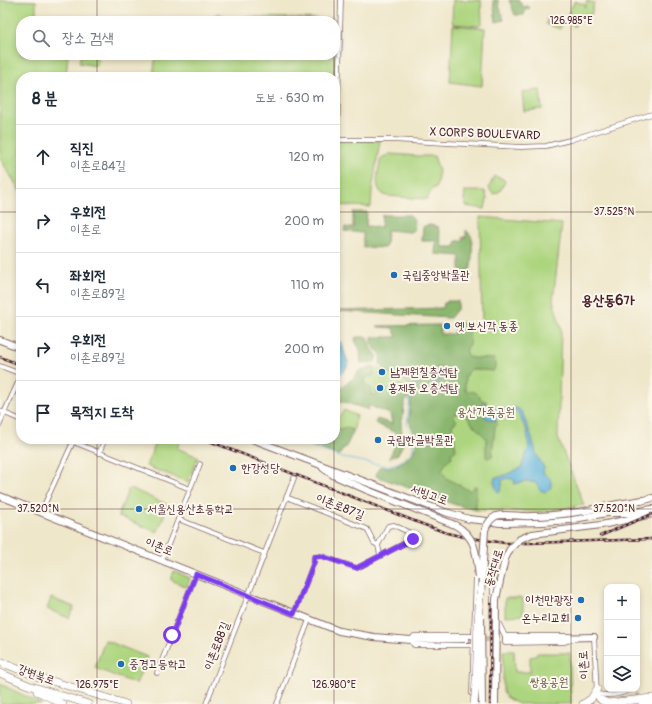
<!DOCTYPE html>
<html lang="ko">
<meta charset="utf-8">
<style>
:root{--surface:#fff;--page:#f6f6f7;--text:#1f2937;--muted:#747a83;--line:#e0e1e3}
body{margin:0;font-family:Pangolin,"Poor Story",sans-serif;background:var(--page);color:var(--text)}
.controls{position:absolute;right:12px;bottom:12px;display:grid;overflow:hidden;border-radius:8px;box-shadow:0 2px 6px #0003}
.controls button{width:36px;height:36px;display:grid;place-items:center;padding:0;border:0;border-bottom:1px solid var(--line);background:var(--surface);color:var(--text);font:20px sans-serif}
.stop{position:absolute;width:12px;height:12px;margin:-9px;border:3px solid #7c3aed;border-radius:50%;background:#fff}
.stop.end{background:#7c3aed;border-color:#fff;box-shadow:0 1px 4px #0008}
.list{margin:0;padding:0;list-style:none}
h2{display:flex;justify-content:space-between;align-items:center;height:52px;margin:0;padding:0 16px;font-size:17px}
h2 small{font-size:13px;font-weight:400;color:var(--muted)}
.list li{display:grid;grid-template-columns:26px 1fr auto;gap:12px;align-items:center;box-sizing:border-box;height:64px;padding:0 16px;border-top:1px solid var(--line)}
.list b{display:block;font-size:15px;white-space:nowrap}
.list p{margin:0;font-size:13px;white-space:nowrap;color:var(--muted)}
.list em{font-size:13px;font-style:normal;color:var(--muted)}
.icon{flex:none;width:22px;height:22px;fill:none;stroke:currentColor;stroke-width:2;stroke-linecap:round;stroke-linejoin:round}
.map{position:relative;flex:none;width:652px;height:704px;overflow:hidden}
.search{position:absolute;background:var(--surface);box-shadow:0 2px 6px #0003;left:16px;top:16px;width:324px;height:44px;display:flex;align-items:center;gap:10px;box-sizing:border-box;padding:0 14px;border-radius:16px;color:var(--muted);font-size:15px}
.panel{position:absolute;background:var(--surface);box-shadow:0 2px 6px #0003;left:16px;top:72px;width:324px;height:372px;border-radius:16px}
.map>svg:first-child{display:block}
.green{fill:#add57f;stroke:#7c7a55}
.forest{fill:#8ab66e;stroke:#6a6a4c}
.water{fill:#60b4dc;stroke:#556a84}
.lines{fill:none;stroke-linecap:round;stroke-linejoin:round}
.stream{stroke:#60b4dc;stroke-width:1}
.street-tunnel{stroke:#cebfaa;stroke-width:4;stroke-dasharray:4 2;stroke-linecap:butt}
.secondary-tunnel{stroke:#cebfaa;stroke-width:6;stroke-dasharray:6 3;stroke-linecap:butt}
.street-casing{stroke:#846563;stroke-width:5.5}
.secondary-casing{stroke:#846563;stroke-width:8}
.primary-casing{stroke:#846563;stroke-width:8}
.highway-casing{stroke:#846563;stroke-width:8}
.street{stroke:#fff;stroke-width:4}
.secondary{stroke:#fff;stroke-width:6}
.primary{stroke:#fff;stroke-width:6}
.highway{stroke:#fff;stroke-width:7}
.rail-casing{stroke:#4a1f2b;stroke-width:2.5}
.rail{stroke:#fbf7ec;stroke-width:1;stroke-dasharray:3;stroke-linecap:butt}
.primary-bridge-casing{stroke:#846563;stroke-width:8;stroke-linecap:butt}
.highway-bridge-casing{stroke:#846563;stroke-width:8;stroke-linecap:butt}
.primary-bridge{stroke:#fff;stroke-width:6}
.highway-bridge{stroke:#fff;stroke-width:7}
.route{stroke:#7c3aed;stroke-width:5}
.ticks{fill:none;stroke:#4a1f2b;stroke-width:1;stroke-opacity:0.45}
.poi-dot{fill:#1f6fb2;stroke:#fbf7ec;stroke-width:1.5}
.labels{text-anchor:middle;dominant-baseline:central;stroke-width:4;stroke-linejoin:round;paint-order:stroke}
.street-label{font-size:12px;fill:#4a1f2b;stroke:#fbf7ec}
.poi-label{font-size:12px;fill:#4a1f2b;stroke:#fbf7ec;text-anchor:start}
.park-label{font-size:12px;fill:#685644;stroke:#fbf7ec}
.quarter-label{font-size:14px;font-weight:bold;fill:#4a1f2b;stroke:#fbf7ec}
.ticks-label{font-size:10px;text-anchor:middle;fill:#4a1f2b;stroke:#fbf7ec;stroke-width:4;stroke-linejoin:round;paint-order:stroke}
</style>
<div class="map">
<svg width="652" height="704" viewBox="0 0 652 704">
<rect width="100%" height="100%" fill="#fbf7ec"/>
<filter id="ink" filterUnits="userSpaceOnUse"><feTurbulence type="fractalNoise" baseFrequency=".025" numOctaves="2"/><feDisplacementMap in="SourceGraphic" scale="8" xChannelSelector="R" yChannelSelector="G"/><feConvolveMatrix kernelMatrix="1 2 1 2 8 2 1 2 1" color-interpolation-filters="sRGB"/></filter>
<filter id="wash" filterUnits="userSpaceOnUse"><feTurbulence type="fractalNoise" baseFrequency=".012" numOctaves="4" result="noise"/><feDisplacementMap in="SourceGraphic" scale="16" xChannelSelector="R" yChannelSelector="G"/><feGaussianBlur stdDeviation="0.9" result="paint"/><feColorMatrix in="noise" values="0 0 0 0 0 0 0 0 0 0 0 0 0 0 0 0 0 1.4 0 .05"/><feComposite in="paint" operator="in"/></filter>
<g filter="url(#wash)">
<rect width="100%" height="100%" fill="#efe7ca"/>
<g class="green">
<polygon points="0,0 36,1 36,16 65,21 21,21 21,55 68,55 66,77 21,77 21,193 0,158"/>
<polygon points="453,0 481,0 482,23 479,26 454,24 452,21"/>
<polygon points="575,1 585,5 585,8 587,1 594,3 591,15 584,14 580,19 575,21 576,24 575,26 572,26 568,22 567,15"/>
<polygon points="219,13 233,21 202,21"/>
<polygon points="548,16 563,21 560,29 546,24"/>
<polygon points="248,17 335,19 335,139 380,141 372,190 371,207 335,205 335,77 153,77 155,61 158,55 335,55 335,21 237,21"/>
<polygon points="453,25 485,28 482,86 450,82"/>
<polygon points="81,55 99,55 97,66 79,63"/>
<polygon points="540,90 542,109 524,111 522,92"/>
<path d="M390,154L418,156H434L439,171L436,188H433L427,199L387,196C371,191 379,169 381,158Z"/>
<polygon points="494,176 503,179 505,182 500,191 495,194 492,193 489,188"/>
<polygon points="465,191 485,191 487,199 485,209 466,206 464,200"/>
<polygon points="480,217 562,224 553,300 561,328 558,438 584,505 541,512 476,510 453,504 376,476 392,477 418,450 412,400 425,369 458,328 482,325"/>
<polygon points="378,367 391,375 405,380 407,382 411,392 409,400 403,398 376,397 359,391 372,368"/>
<polygon points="344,410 357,416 353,432 352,430 337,429 335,430 335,421 342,414"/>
<polygon points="157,439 181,440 177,448 198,457 188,482 146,466"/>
<polygon points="130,488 168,505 158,531 157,532 118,516 128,490"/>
<polygon points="174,571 190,578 187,587 171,580"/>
<polygon points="51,598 74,607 69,618 47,609"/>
<polygon points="505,598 523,598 523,615 505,616"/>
<polygon points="105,640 147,657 136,684 95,668"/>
<polygon points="503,651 514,651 515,672 530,672 530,657 536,656 536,653 570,653 571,704 518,704 507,698 503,692"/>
<polygon points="0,684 42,704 0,704"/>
</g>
<g class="forest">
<polygon points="493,0 498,0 499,5 504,20 496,22"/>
<polygon points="509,0 519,0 523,7 528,6 530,8 526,9 524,15 515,15"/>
<path d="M353,212H367L366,226L381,227L382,215H410C415,220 416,225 413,231L409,232L387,230L386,246L384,248L363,247V233L344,231L345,227L353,228Z"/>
<path d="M430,225L438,227L442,247H455L456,241H463V237H466V230C469,233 471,235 472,238C473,245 472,264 470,271H464L460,270V256L435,254L436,241H422L423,227L424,226Z"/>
<polygon points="447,301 458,301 458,308 450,318 335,311 443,308 444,303 447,303"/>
<path d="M455,322L468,323L470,341L466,352L467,356L472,358L494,359L495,362V367L493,371L471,369L465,377V391C473,392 474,390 480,397V399L487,402L479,406C482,415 486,420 496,420L497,424L495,427L492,456L488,458L486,457V438L474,426L464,413L455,414L454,417L457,421L452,425L456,450L451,454L452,457L446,462L442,470L446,478L470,491L474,486H476V510L453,504L376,476L379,467H392L404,461L413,453L416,445L415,435L409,421L411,400L416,386L429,379L432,382L435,383L444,377V368C437,366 430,371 428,378L416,384L411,392C406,374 401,383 389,373C385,371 384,367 380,364L381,354L372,346V337H397L393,328L378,327L377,326L440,325V334H454Z"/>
<polygon points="356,337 368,337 370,347 377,355 375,362 361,363 360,350 355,340"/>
<path d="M374,367V375L367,377L363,383L372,389L371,395H375L377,390H388L393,385H398L402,386L407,390L408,393L404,406L403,417L401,424L403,444L398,454L389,458L394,448L396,433L375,423L377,419L392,424L390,414L368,405L369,410L335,399V389C346,386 354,378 360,370Z"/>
<polygon points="347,427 352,430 353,432 347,445 338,456 298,440 298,439 335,439 335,430"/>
</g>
<g class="water">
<path d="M335,340L338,344L342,342L344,352L348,362C348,369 341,375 335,377Z"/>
<polygon points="435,370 442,371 443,377 434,383 429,378 430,374"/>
<path d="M483,403C488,404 493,408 498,409C507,410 516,404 522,412L531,435L537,456L544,467L543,473C550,477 553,481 550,489L545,492L540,490L536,483L526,481L514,484L515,480L507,478L502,480V486L500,492L497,491L494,482L495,477H500L521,468L529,447L527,431L518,413L515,411L499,413L496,420C486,421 482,414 480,406Z"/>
</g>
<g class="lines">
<polyline class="stream" points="303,439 300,442 343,458 387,466 398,463 410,454 413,449 413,436 407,424 409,405 411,395 416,385 429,378"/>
</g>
</g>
<g filter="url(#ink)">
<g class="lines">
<polyline class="street-tunnel" points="634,689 638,692 638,704"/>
<polyline class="secondary-tunnel" points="466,639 509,639"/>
<defs>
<g id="street">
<polyline points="341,0 337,140 393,140 520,147 546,146 570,140 652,114"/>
<polyline points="0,366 21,374"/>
<polyline points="0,411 21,420"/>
<polyline points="0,424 4,413 21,376"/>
<polyline points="66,439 190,489"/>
<polyline points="99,453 105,439"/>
<polyline points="286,497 367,529 374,543 378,545"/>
<polyline points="41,512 73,442"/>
<polyline points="178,519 264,553"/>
<polyline points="162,560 200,464"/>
<polyline points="481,568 485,567 493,571 493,604"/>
<polyline points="294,614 314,562 314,557 321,556 357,568 413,539 412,534 394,525 388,526 378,545 380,555"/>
<polyline points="497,620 505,636"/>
<polygon points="505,636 568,636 577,638 564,642 505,643"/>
<polyline points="594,637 597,694 598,699 602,700"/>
<polyline points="473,645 414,645 411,640 414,636 473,636"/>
<polyline points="157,673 196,574"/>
<polyline points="472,694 476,573"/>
<path d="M597,694C608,696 621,695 631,689"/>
<polyline points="206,704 294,478"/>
<polyline points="277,704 309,620"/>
</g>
<g id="secondary">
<polyline points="0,496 339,631 374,637 411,640 466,639"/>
<polyline points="509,639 594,637"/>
</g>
<g id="primary">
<polyline points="0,340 21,348"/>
<polyline points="252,439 445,512 469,519 487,521 500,523 543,522 569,520 607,513 629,513 652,509"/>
<polyline points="323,468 333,475 367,490"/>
<polyline points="641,501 652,498"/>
<polyline points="584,511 618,504 643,500"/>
<polyline points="612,511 632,504"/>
<polyline points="616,522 652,514"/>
</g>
<g id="highway">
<polyline points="0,662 36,676 126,704"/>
<polyline points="0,673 28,685 88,704"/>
<polyline points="37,691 63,704"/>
<polyline points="601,700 608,703 652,698"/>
<polyline points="583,704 591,699 597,689"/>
<polyline points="642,704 652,703"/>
</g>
</defs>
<use href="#street" class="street-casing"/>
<use href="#secondary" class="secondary-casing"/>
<use href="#primary" class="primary-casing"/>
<use href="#highway" class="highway-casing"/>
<use href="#street" class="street"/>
<use href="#secondary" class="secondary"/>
<use href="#primary" class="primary"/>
<use href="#highway" class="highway"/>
<defs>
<g id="rail">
<polyline points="0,357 21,365"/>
<polyline points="204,439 422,524 447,533 464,537 505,543 530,543 652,539"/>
<polyline points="600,536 652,514"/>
<polyline points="490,704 491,604"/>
</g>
</defs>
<use href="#rail" class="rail-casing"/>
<use href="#rail" class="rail"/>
<defs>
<g id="primary-bridge">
<path d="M367,490L455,525C477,537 476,554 479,577"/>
<path d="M481,594L485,530C487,524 490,519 496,516C505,513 521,517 531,516C549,516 566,514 584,511"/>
<polyline points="481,617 482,704"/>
<polyline points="495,704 496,599 505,559 510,549 520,539 532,534 601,525 616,522"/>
</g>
<path id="highway-bridge" d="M474,704C479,666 475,628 481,590"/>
</defs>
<use href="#primary-bridge" class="primary-bridge-casing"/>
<use href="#highway-bridge" class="highway-bridge-casing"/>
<use href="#primary-bridge" class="primary-bridge"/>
<use href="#highway-bridge" class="highway-bridge"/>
</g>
</g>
<g class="lines" filter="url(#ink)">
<polyline class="route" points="172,635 196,574 294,614 314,562 314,557 321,556 357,568 413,539"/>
</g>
<path class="ticks" d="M97,0V21M334,0V21M571,0V704M97,55V77M334,55V77M0,212H21M335,212H652M97,439V704M334,439V704M0,509H652"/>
<g class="poi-dot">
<circle cx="394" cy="275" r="4"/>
<circle cx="447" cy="326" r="4"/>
<circle cx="382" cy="372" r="4"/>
<circle cx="380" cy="388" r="4"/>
<circle cx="378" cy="440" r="4"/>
<circle cx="233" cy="468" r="4"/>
<circle cx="139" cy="509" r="4"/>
<circle cx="581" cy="600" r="4"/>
<circle cx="578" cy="618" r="4"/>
<circle cx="121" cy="664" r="4"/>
</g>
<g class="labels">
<g class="street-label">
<text transform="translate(485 134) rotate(2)">X CORPS BOULEVARD</text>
<text transform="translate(429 495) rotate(20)">서빙고로</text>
<text transform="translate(340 507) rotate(21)">이촌로87길</text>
<text transform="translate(159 547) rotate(22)">이촌로</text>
<text transform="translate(494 568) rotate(-73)">동작대로</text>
<text transform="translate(217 646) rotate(-69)">이촌로88길</text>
<text transform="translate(584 665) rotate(-93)">이촌로</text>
<text transform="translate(36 675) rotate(20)">강변북로</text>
</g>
<g class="poi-label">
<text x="402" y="275">국립중앙박물관</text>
<text x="455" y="326">옛 보신각 동종</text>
<text x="390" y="372">남계원칠층석탑</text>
<text x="388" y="388">홍제동 오층석탑</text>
<text x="386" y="440">국립한글박물관</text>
<text x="241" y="468">한강성당</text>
<text x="147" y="509">서울신용산초등학교</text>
<text x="573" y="600" text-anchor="end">이천만광장</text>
<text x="570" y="618" text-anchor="end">온누리교회</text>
<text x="129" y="664">중경고등학고</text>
</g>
<g class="park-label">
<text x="486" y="412">용산가족공원</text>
<text x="549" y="682">쌍용공원</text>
</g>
<g class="quarter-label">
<text x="608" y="300">용산동6가</text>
</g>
</g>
<g class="ticks-label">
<text x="571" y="24">126.985°E</text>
<text x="614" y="215">37.525°N</text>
<text x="38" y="512">37.520°N</text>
<text x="614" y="512">37.520°N</text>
<text x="97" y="688">126.975°E</text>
<text x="334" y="688">126.980°E</text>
</g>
</svg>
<div class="controls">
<button>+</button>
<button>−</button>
<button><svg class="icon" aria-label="layers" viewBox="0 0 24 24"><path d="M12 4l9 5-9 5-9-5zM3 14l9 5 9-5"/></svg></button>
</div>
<div class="stop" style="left:172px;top:635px"></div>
<div class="stop end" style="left:413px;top:539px"></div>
<div class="search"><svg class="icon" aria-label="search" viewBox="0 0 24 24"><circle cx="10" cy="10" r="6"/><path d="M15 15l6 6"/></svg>장소 검색</div>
<section class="panel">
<h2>8 분<small>도보 · 630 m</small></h2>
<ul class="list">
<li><svg class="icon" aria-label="ahead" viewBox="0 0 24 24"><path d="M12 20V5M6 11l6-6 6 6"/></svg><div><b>직진</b><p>이촌로84길</p></div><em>120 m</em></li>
<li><svg class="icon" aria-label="right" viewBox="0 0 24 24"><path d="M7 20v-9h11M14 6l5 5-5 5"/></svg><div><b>우회전</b><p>이촌로</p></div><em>200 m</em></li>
<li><svg class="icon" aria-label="left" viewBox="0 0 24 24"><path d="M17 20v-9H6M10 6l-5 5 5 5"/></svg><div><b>좌회전</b><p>이촌로89길</p></div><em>110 m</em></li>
<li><svg class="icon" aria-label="right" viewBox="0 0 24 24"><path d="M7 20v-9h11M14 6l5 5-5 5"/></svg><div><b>우회전</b><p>이촌로89길</p></div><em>200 m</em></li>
<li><svg class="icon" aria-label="arrive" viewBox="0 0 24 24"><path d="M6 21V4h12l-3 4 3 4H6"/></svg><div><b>목적지 도착</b></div></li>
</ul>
</section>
</div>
